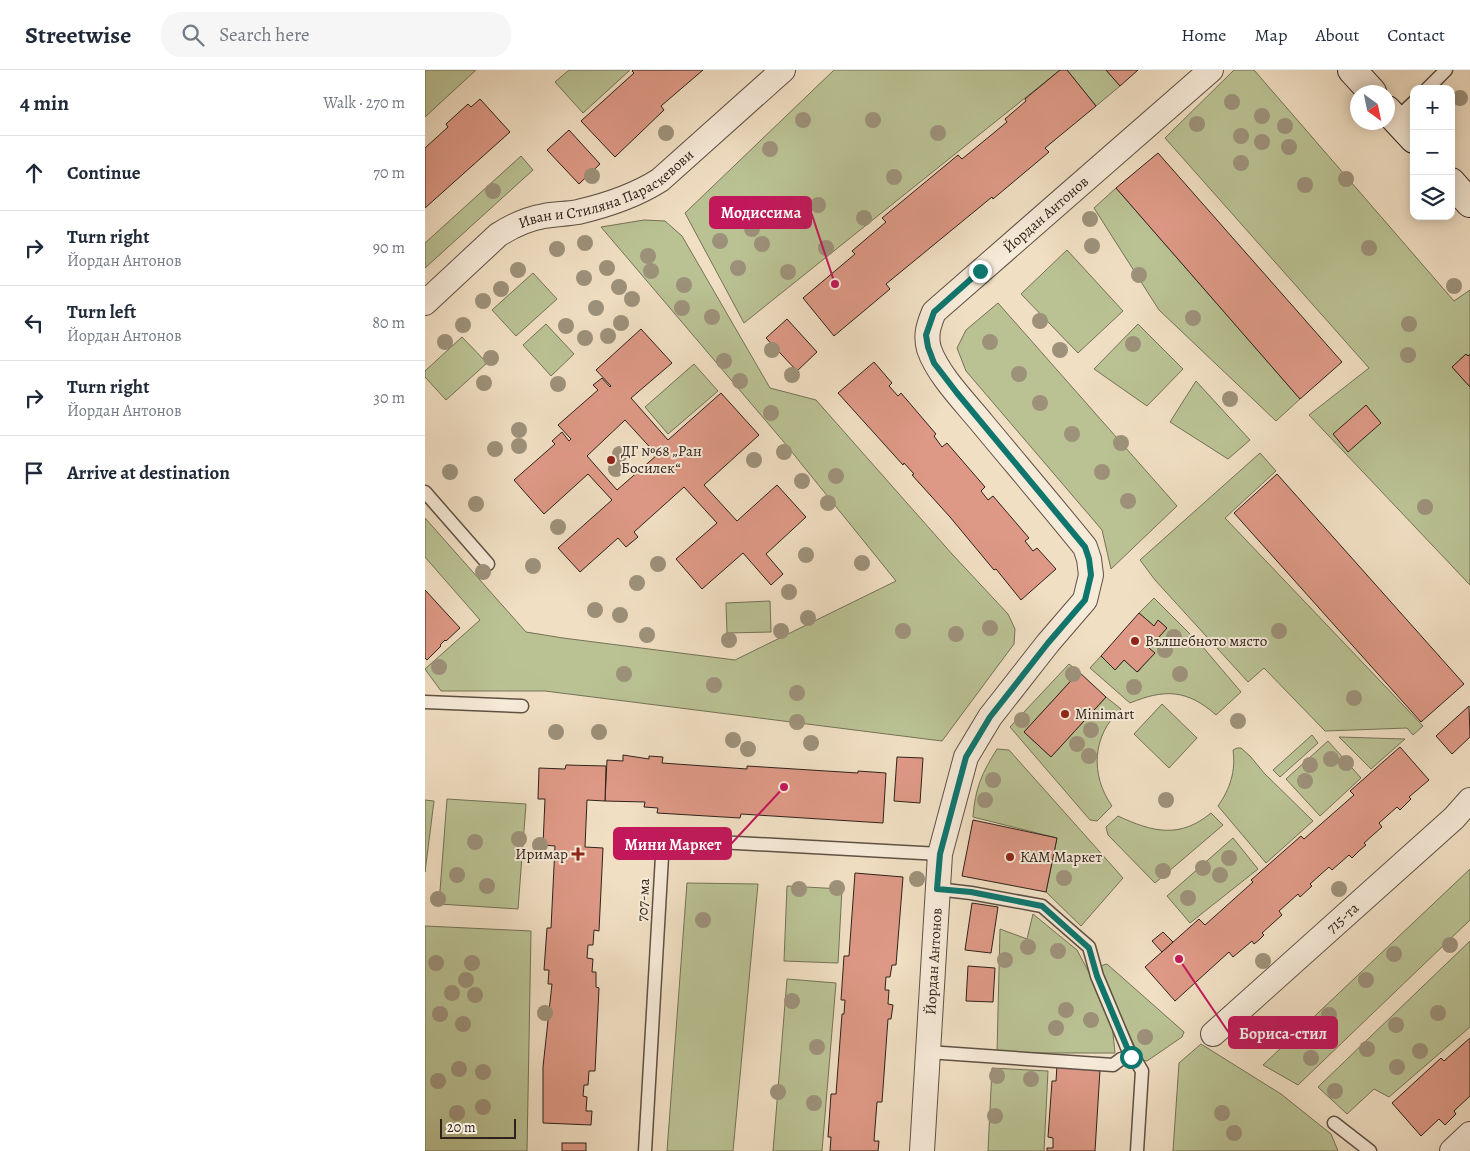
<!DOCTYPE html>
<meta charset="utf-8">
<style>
:root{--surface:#fff;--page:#f6f6f7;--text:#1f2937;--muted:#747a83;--line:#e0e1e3}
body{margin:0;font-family:Alegreya,serif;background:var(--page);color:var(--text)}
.controls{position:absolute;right:15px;top:15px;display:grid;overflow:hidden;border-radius:10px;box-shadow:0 2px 12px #0003}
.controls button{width:45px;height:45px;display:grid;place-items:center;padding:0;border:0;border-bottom:1px solid var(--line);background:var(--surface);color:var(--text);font:25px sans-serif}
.compass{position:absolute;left:925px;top:15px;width:45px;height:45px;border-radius:50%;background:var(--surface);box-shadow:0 2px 12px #0003;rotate:147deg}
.scale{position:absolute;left:15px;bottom:12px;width:76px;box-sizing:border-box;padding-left:5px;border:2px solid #2e221a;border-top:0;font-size:14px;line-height:18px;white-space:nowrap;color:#2e221a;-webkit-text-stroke:4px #f6ead8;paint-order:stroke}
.stop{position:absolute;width:15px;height:15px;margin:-11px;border:4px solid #0f766e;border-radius:50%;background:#fff}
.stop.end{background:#0f766e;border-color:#fff;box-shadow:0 1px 5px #0008}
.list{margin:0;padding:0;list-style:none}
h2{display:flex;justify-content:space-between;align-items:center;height:65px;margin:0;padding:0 20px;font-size:21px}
h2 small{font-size:16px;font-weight:400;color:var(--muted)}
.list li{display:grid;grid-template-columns:32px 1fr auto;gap:15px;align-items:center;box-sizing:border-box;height:75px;padding:0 20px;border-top:1px solid var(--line)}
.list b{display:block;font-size:19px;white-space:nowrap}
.list p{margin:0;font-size:16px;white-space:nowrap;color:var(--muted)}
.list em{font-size:16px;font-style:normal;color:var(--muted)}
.icon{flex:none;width:28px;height:28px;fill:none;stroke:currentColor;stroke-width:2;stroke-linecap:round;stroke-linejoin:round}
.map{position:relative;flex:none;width:1045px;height:1081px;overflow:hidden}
header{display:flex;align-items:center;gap:30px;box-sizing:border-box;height:70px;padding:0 25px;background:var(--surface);border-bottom:1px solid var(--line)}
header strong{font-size:24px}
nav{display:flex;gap:28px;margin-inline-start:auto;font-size:18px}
.search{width:350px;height:45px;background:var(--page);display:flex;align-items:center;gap:12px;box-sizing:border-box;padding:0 18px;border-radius:20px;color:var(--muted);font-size:19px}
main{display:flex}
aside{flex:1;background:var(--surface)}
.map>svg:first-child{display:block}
.green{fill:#bac294;stroke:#747257}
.building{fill:#de9986;stroke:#2e221a;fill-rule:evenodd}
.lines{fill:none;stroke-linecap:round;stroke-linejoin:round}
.lane-casing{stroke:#5f5144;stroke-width:15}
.street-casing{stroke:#5f5144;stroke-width:26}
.secondary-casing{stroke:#2e221a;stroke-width:30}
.lane{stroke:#f6ead8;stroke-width:12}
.street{stroke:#f6ead8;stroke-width:24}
.secondary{stroke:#f6ead8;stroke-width:28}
.tree{fill:#9d917a}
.route{stroke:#0f766e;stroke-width:6}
.poi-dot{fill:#8f2418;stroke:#f6ead8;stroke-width:2}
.labels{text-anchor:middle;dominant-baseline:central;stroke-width:4;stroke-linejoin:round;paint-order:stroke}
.street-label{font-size:15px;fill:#2e221a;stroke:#f6ead8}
.poi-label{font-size:15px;fill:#2e221a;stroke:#f6ead8;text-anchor:start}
.leader{fill:none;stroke:#c2185b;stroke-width:2}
.callout-dot{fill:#c2185b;stroke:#f6ead8;stroke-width:2}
.callout{fill:#c2185b;stroke:#c2185b;stroke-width:2}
.callout-label{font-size:16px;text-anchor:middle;font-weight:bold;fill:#fff}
</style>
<header>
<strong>Streetwise</strong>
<div class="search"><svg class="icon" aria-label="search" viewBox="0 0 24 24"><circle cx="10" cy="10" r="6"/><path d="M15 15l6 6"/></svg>Search here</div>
<nav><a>Home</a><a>Map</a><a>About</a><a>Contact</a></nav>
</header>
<main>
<aside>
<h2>4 min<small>Walk · 270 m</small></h2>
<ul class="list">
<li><svg class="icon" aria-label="ahead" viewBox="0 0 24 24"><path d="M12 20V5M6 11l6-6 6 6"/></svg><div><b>Continue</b></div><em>70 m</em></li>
<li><svg class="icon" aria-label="right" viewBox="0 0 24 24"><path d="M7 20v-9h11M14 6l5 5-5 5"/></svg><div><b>Turn right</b><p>Йордан Антонов</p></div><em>90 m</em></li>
<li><svg class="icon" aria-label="left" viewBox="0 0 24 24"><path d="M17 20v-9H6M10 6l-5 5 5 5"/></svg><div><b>Turn left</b><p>Йордан Антонов</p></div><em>80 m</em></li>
<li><svg class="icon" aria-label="right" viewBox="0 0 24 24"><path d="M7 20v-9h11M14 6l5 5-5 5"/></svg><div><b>Turn right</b><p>Йордан Антонов</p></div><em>30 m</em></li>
<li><svg class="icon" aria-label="arrive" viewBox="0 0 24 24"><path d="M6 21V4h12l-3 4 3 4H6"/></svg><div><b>Arrive at destination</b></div></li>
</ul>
</aside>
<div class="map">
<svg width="1045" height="1081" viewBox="0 0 1045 1081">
<rect width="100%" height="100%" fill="#f1dfc3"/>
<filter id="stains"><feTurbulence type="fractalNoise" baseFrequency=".004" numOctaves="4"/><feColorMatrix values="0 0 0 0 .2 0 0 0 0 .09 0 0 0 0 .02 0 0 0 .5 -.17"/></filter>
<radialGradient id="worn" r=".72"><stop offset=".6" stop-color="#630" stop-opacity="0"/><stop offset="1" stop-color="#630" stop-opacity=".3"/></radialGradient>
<g class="green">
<polygon points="0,0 51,0 0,47"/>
<polygon points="144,0 205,0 158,43 130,12"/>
<polygon points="409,0 635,0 319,253 260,143"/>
<polygon points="642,0 681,0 695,16 671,36"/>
<polygon points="809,0 829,0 1029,231 1045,220 1045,284 1043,286 1041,284 1027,297 1045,317 1045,515 884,345 944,298 740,68"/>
<polygon points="96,86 108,100 0,198 0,173"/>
<polygon points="691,118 875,329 851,351 734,240 669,138"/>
<polygon points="219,150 240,151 257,166 345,318 391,330 527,484 583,544 590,559 589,574 517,671 120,621 16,621 0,599 55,550 0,487 0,448 101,562 138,568 310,590 471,511 358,371 176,157"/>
<polygon points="642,180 698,241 653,283 596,224"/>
<polygon points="108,203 132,229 91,266 67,240"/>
<polygon points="573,233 752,436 686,499 677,460 541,301 532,278 541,260"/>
<polygon points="121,254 149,284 126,306 98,275"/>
<polygon points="713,254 758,299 722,336 669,299"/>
<polygon points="37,267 62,293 21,330 0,307 0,301"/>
<polygon points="269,294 293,321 243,364 220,337"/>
<polygon points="771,311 825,370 803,389 745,352"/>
<polygon points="835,383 851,401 800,448 998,656 988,665 982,658 900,661 839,598 823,612 730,510 715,490"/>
<path d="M729,528L777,576L816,622L791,645C762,619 739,619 705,633L665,598L676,586L690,600L699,590L713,602L729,583L724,578L742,558L734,551L729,556L714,543Z"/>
<polygon points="345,531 346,562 302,563 301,533"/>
<path d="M644,594L654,602L599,662L626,687L681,627L696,639C667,665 665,705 687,736L672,751L665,750L585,657Z"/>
<polygon points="737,634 772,668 744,698 709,664"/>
<polygon points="887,665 893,673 855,707 848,700"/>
<polygon points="914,667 980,669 946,699"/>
<polygon points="903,671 936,708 895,746 861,709"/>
<path d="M812,678H816L825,686L839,703L888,751L841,793L793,736C805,719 811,701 808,680Z"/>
<path d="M572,679L584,680L698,808L656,856L621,822L632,768L548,747C550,718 557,703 572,679Z"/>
<polygon points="22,729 101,734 93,839 14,834"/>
<polygon points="0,730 9,731 0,802"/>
<path d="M786,743L798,755L730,813L683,765L681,757L693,746C727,762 755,769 786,743Z"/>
<polygon points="808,768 833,799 765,853 742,826"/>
<polygon points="1045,799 1045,850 873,1015 838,995"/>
<polygon points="262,813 333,814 308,1081 242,1081"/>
<polygon points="362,816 417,819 413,893 359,891"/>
<polygon points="608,844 652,880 686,944 690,983 572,983 575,859 602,869"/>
<polygon points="0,856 106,861 102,1081 0,1081"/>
<polygon points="1045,871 1045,957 964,1027 949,1019 922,1044 893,1017"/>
<polygon points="682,894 759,962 757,967 722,991 716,990 676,903 675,898 678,895"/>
<polygon points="362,909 411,913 397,1081 348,1081"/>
<polygon points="776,974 856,1024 906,1064 913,1081 748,1081 754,993"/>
<polygon points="567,998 623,1001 619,1081 563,1081"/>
</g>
<g class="building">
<polygon points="208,0 278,0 236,36 239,40 190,87 156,51 209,3 207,1"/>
<polygon points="635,0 642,0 671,36 620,78 624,82 568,129 567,127 461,214 465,219 409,266 378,228 430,184 427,181 461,152 457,148 533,85 537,89 582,52 580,49 601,31 600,29"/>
<polygon points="681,0 713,0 695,16"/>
<polygon points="55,29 85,62 0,138 0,78 23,57 21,54 43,34 46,37"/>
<polygon points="144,60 175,94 154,114 122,80"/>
<polygon points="733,83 917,292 875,329 691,118"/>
<polygon points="362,249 392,282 372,301 341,268"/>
<path d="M216,259L247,293L206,328L243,370L296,323L334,365L279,415L312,451L352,415L381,447L341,484L358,504L346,515L318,483L277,519L251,489L292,453L259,417L209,462L213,467L201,477L193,468L155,502L133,478L187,430L163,404L119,444L89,410L130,374L127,371L137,362L144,371L146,369L133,355L173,320L168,315L177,308L185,317L186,316L171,300ZM200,350L232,385L192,420L162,386Z"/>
<polygon points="1041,284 1043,286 1045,284 1045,317 1027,297"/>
<polygon points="449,292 467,313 464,316 473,326 476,323 511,364 509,366 517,377 522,373 560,417 556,421 563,430 568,426 604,468 600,471 608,481 612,478 631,499 596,530 571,499 569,500 525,447 487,405 489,404 479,393 478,395 413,323"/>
<polygon points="941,335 956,353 923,382 908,364"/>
<polygon points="852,404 1039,614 996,652 809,443"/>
<polygon points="0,520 35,558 21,571 20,570 15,575 16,576 2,590 0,588"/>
<polygon points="714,543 729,556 733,550 742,558 724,578 730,583 712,602 699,590 690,600 676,586"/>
<polygon points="654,602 681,627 626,687 599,662"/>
<polygon points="1044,636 1045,667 1027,684 1011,666"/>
<polygon points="975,677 1004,710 984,727 986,729 975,740 972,737 954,753 957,757 939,773 941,775 934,781 927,788 924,785 907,800 904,797 885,814 887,816 875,827 873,824 854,841 857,845 837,863 839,865 834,870 829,874 827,871 808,887 804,882 750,931 720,897 774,849 780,855 828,812 826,810 876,766 879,769 929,725 925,721"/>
<polygon points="198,685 224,689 224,686 238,687 237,693 322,699 322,696 433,703 433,701 461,703 458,753 316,744 315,748 232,743 233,738 219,737 220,732 180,731 182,690 198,691"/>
<polygon points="472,687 498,688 495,733 469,731"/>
<polygon points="141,695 181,696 180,731 162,730 160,777 178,778 174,861 169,860 168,875 163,875 162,888 168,889 167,902 171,902 171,917 174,918 170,1001 164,1001 163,1015 159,1015 158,1026 162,1027 161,1041 167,1041 166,1055 118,1053 118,997 127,914 123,914 124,900 119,900 122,858 126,858 130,776 118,775 120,729 113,729 114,698 140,699"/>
<polygon points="548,750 632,768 621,822 537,806"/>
<polygon points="430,803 478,807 471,895 467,895 465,907 461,907 460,920 464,920 463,934 468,935 466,949 463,949 457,1032 452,1032 449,1071 454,1071 453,1081 405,1081 406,1067 403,1067 406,1024 411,1024 417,944 419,944 420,930 416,930 419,886 424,886"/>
<polygon points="547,833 573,837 566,883 540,880"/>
<polygon points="738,862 748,872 737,882 727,871"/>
<polygon points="543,896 570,898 568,932 541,931"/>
<polygon points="1045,968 1045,1026 1029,1041 1031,1044 1020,1055 1014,1049 996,1066 967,1033 1016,988 1019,991"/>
<polygon points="632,995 675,1000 670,1081 622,1081 622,1078 628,1078 628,1068 623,1067 627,1011 631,1011"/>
<rect x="137" y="1073" width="24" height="8"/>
</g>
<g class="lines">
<defs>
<g id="lane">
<polyline points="1002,19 1021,0"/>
<polyline points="971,49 989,32"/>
<polyline points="0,422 63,494"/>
<polyline points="0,632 97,636"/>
<polyline points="512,819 546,823 617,836 664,877 672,906 706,987 710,989 717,1001 712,1081"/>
<polyline points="503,982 688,995 696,989 706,987"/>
<polyline points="909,1053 945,1081"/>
<polyline points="220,1081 238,769 515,784"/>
</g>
<g id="street">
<path id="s1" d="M0,233L73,165C87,156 102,149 119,146C130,144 142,144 153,142C183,135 210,126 235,110L358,0"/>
<path id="s2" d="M788,964L1029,748L1045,730"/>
<path id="s3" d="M497,1081L515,784L541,687L565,647L623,573L660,530L666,505L664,489L660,477C626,435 591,394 557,353C539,331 513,305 504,279C500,265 504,254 509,242L786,0"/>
<polyline points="1027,1081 1045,1064"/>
</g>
<g id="secondary">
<polyline points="927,0 947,22"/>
<polyline points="962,40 989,69"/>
<polyline points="1026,112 1045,133"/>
</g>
</defs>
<use href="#lane" class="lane-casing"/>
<use href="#street" class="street-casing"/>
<use href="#secondary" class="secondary-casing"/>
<use href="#lane" class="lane"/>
<use href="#street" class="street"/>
<use href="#secondary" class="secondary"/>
</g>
<g class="tree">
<circle cx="1035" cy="28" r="8"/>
<circle cx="807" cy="32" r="8"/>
<circle cx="837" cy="46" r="8"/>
<circle cx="378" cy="50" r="8"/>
<circle cx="448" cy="50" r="8"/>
<circle cx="772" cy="54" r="8"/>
<circle cx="860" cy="56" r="8"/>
<circle cx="241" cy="63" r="8"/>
<circle cx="513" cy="63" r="8"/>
<circle cx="816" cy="66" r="8"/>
<circle cx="837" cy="72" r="8"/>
<circle cx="864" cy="77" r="8"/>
<circle cx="345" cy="79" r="8"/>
<circle cx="816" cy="93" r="8"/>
<circle cx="167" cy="106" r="8"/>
<circle cx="469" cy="107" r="8"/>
<circle cx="921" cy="109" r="8"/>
<circle cx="880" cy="115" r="8"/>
<circle cx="68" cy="121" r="8"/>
<circle cx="393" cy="135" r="8"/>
<circle cx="439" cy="148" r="8"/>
<circle cx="665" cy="149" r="8"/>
<circle cx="327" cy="159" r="8"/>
<circle cx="295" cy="171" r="8"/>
<circle cx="160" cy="173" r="8"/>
<circle cx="337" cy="174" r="8"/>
<circle cx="667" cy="176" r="8"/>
<circle cx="401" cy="178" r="8"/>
<circle cx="944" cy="178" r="8"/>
<circle cx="132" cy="179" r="8"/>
<circle cx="223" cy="186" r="8"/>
<circle cx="182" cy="198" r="8"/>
<circle cx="313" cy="198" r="8"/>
<circle cx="93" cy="200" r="8"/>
<circle cx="226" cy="201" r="8"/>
<circle cx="363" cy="202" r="8"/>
<circle cx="714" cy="205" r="8"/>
<circle cx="159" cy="208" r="8"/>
<circle cx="259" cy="215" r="8"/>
<circle cx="1029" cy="216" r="8"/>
<circle cx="194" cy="217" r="8"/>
<circle cx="76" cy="219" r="8"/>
<circle cx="207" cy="229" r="8"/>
<circle cx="58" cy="231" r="8"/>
<circle cx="171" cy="238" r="8"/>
<circle cx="257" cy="238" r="8"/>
<circle cx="287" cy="247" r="8"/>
<circle cx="768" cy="248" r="8"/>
<circle cx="615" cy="251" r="8"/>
<circle cx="196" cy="253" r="8"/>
<circle cx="984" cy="254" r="8"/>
<circle cx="38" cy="255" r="8"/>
<circle cx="141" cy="256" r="8"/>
<circle cx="183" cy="266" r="8"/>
<circle cx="160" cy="268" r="8"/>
<circle cx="20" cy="272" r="8"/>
<circle cx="565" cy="272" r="8"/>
<circle cx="708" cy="274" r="8"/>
<circle cx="347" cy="280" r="8"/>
<circle cx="635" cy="280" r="8"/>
<circle cx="983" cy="285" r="8"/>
<circle cx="66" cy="288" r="8"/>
<circle cx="299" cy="291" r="8"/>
<circle cx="594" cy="304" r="8"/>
<circle cx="367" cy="305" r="8"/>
<circle cx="315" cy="311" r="8"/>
<circle cx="59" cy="313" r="8"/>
<circle cx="133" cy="314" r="8"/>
<circle cx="805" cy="329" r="8"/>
<circle cx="615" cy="333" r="8"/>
<circle cx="346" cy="343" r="8"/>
<circle cx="94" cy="360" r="8"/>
<circle cx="647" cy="364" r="8"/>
<circle cx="696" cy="373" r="8"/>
<circle cx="94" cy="376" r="8"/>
<circle cx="70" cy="379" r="8"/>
<circle cx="359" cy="382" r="8"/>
<circle cx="195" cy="384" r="8"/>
<circle cx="329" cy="390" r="8"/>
<circle cx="191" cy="399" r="8"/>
<circle cx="25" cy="402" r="8"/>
<circle cx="677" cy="402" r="8"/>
<circle cx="411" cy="406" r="8"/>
<circle cx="377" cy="411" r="8"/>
<circle cx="703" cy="431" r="8"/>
<circle cx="403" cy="433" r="8"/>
<circle cx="51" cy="434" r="8"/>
<circle cx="1000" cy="437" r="8"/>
<circle cx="133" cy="457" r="8"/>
<circle cx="381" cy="485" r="8"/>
<circle cx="437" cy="493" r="8"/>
<circle cx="233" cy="494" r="8"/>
<circle cx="108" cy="496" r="8"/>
<circle cx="58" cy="502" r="8"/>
<circle cx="212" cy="513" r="8"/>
<circle cx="364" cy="522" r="8"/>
<circle cx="170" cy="540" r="8"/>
<circle cx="195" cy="545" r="8"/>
<circle cx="383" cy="548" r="8"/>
<circle cx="565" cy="558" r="8"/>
<circle cx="356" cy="561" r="8"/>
<circle cx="478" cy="561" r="8"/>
<circle cx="854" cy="561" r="8"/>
<circle cx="531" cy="564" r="8"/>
<circle cx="222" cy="565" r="8"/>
<circle cx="749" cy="567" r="8"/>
<circle cx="304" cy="570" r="8"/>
<circle cx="740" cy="580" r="8"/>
<circle cx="14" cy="597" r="8"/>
<circle cx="199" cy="604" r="8"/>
<circle cx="648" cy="604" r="8"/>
<circle cx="755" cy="604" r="8"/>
<circle cx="289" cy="615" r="8"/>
<circle cx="709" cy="617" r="8"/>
<circle cx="372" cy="623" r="8"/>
<circle cx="929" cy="628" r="8"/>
<circle cx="597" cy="650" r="8"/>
<circle cx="813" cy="651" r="8"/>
<circle cx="372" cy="652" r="8"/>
<circle cx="666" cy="660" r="8"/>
<circle cx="131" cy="662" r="8"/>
<circle cx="174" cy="662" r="8"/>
<circle cx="308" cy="670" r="8"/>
<circle cx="386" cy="673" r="8"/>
<circle cx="652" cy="674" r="8"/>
<circle cx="323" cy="679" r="8"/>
<circle cx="664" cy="686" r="8"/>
<circle cx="906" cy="689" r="8"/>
<circle cx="921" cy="693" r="8"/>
<circle cx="885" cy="695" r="8"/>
<circle cx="568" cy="710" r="8"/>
<circle cx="880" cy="711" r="8"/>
<circle cx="560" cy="730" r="8"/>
<circle cx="741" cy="730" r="8"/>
<circle cx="94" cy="769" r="8"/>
<circle cx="50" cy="772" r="8"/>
<circle cx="115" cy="775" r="8"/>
<circle cx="804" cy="788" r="8"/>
<circle cx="778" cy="798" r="8"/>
<circle cx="738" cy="801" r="8"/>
<circle cx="32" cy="805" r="8"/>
<circle cx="795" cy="805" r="8"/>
<circle cx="639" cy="808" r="8"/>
<circle cx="492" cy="809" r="8"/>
<circle cx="62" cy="816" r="8"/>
<circle cx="412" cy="818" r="8"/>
<circle cx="374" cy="819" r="8"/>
<circle cx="914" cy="819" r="8"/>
<circle cx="763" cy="828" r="8"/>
<circle cx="13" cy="829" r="8"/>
<circle cx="278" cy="850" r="8"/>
<circle cx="1025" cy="875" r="8"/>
<circle cx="603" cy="877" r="8"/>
<circle cx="633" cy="881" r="8"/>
<circle cx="969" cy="884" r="8"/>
<circle cx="580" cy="890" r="8"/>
<circle cx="838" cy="891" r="8"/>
<circle cx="11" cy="893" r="8"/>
<circle cx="47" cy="893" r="8"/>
<circle cx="41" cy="910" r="8"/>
<circle cx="941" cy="910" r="8"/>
<circle cx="27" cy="923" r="8"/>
<circle cx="50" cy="925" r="8"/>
<circle cx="367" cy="931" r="8"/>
<circle cx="641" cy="940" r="8"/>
<circle cx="120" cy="943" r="8"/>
<circle cx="1013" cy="943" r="8"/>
<circle cx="15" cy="944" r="8"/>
<circle cx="904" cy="945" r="8"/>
<circle cx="666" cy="950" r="8"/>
<circle cx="38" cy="954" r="8"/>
<circle cx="971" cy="955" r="8"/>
<circle cx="631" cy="958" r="8"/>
<circle cx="720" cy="967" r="8"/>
<circle cx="392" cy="977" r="8"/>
<circle cx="942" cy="979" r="8"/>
<circle cx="995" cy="981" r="8"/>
<circle cx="886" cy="988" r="8"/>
<circle cx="972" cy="997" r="8"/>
<circle cx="34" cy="999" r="8"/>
<circle cx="58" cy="1002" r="8"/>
<circle cx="572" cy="1006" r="8"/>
<circle cx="606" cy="1009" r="8"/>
<circle cx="13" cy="1011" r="8"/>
<circle cx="910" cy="1021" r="8"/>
<circle cx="353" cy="1022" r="8"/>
<circle cx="389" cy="1033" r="8"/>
<circle cx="58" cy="1037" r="8"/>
<circle cx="32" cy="1043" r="8"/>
<circle cx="797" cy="1043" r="8"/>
<circle cx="570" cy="1046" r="8"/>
<circle cx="809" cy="1063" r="8"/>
</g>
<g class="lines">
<polyline class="route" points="555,201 509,242 501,265 503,277 509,293 532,323 660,477 664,489 666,505 660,530 623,573 565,647 541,687 515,784 512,819 546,822 617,836 664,878 672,906 706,987"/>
</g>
<g class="poi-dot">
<circle cx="186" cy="390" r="5"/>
<circle cx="710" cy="571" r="5"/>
<circle cx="640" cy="644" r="5"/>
<path d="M150.5 776.5h5v5h5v5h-5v5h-5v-5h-5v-5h5z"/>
<circle cx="585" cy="787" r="5"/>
</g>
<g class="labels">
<g class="street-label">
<text stroke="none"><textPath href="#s1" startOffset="219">Иван и Стиляна Параскевови</textPath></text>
<text stroke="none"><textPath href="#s3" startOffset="1089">Йордан Антонов</textPath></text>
<text transform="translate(218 830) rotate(-87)">707-ма</text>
<text stroke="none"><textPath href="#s2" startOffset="174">715-та</textPath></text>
<text stroke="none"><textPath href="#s3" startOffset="190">Йордан Антонов</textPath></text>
</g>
<g class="poi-label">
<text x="196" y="381">ДГ №68 „Ран<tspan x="196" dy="17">Босилек“</tspan></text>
<text x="720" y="571">Вълшебното място</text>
<text x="650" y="644">Minimart</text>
<text x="143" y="784" text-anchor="end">Иримар</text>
<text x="595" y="787">КАМ Маркет</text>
</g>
</g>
<path class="leader" d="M410 214L386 142M359 717L306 774M754 889L804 963"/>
<g class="callout-dot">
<circle cx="410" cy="214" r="5"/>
<circle cx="359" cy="717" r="5"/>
<circle cx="754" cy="889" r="5"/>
</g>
<g class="callout">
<rect x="285" y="127" width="101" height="31" rx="5"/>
<rect x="189" y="758" width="117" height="31" rx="5"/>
<rect x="804" y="947" width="108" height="31" rx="5"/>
</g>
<g class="callout-label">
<text x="336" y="148">Модиссима</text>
<text x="248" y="780">Мини Маркет</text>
<text x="858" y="969">Бориса-стил</text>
</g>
<rect width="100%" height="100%" filter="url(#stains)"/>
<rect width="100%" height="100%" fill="url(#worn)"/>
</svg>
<div class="controls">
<button>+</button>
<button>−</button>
<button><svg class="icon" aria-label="layers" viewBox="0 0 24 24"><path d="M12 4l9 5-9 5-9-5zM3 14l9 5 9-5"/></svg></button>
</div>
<svg class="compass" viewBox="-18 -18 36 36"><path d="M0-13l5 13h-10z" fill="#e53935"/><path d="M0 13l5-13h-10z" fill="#747a83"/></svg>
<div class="scale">20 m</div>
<div class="stop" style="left:706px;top:987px"></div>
<div class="stop end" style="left:555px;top:201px"></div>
</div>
</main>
